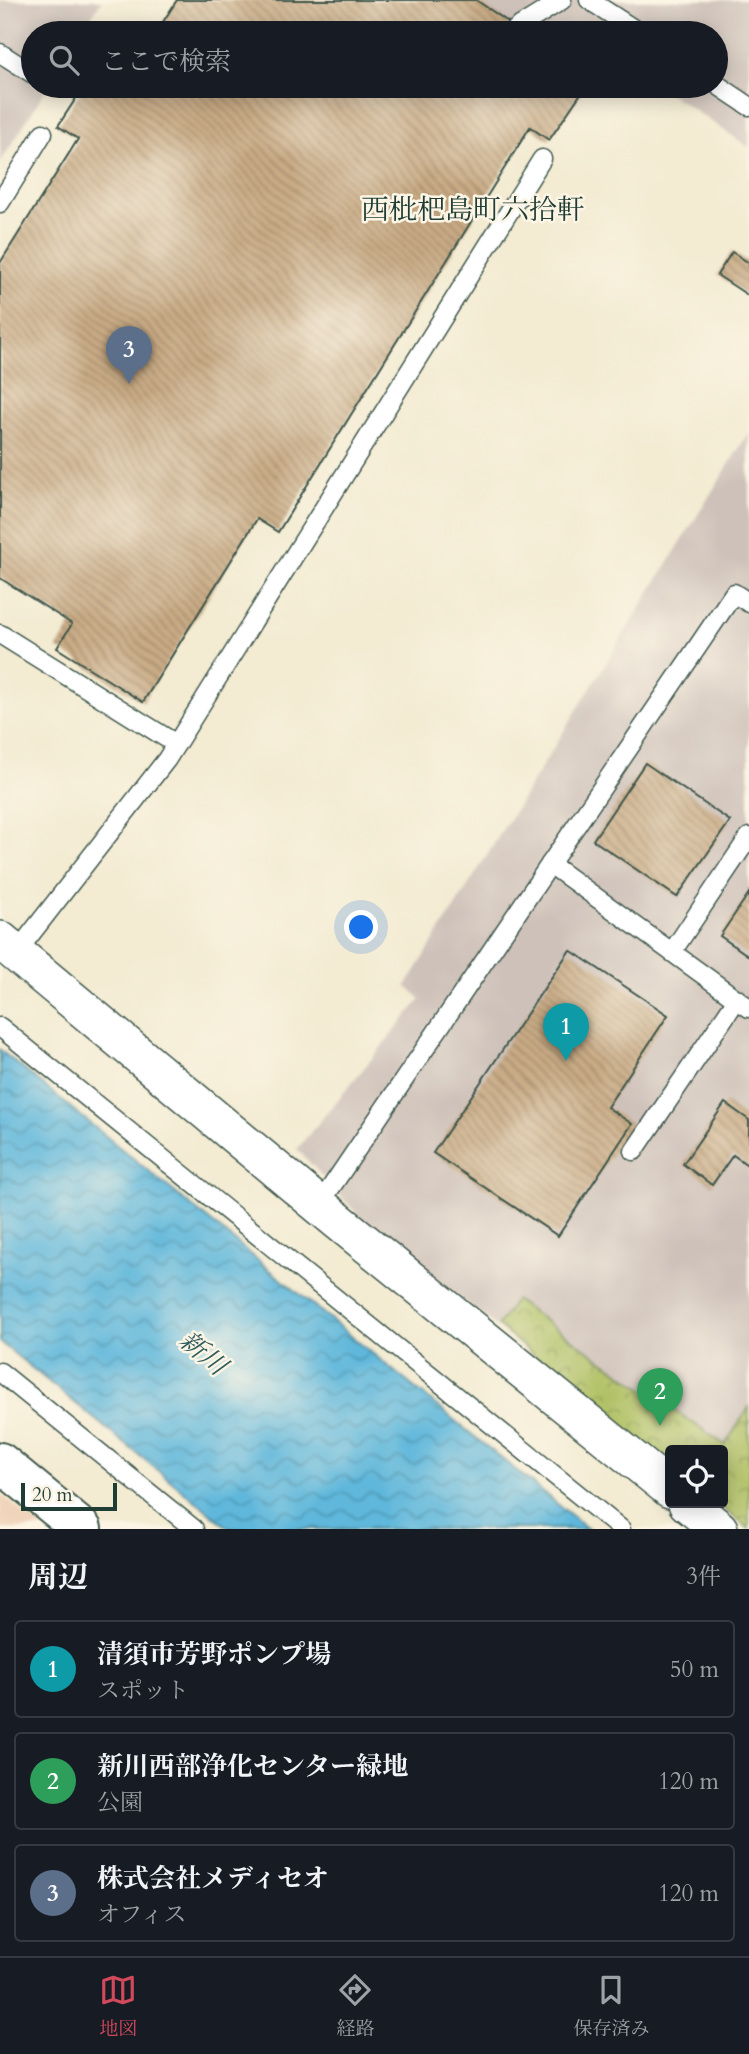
<!DOCTYPE html>
<html lang="ja">
<meta charset="utf-8">
<style>
:root{--surface:#171b24;--page:#242831;--text:#f1f3f6;--muted:#9ea1a6;--line:#363941;--accent:#d1495b}
body{margin:0;font-family:Cardo,"Noto Serif JP",serif;background:var(--page);color:var(--text)}
.controls{position:absolute;right:21px;bottom:21px;display:grid;overflow:hidden;border-radius:7px;box-shadow:0 4px 18px #0003}
.controls button{width:63px;height:63px;display:grid;place-items:center;padding:0;border:0;border-bottom:2px solid var(--line);background:var(--surface);color:var(--text);font:35px sans-serif}
.scale{position:absolute;left:21px;bottom:18px;width:96px;box-sizing:border-box;padding-left:7px;border:4px solid #1f3d34;border-top:0;font-size:19px;line-height:24px;white-space:nowrap;color:#1f3d34;-webkit-text-stroke:5px #fcf5e5;paint-order:stroke}
.you{position:absolute;left:362px;top:928px;width:24px;height:24px;margin:-18px;border:5px solid #fff;border-radius:50%;background:#1a73e8;box-shadow:0 0 0 10px #1a73e833}
.badge{display:grid;place-items:center;width:46px;height:46px;border-radius:50%;background:var(--accent);color:#fff;font-size:23px;font-weight:700}
.pin{position:absolute;translate:-50% -58px;filter:drop-shadow(0 2px 4px #0008)}
.pin::after{content:'';position:absolute;top:37px;width:24px;height:21px;background:inherit;clip-path:polygon(0 0,100% 0,50% 100%)}
.list{margin:0;padding:0;list-style:none}
h2{display:flex;justify-content:space-between;align-items:center;height:91px;margin:0;padding:0 28px;font-size:30px}
h2 small{font-size:23px;font-weight:400;color:var(--muted)}
.list li{display:grid;grid-template-columns:46px 1fr auto;gap:21px;align-items:center;box-sizing:border-box;height:98px;margin:0 14px 14px;padding:0 14px;border:2px solid var(--line);border-radius:7px}
.list b{display:block;font-size:26px;white-space:nowrap}
.list p{margin:0;font-size:23px;white-space:nowrap;color:var(--muted)}
.list em{font-size:23px;font-style:normal;color:var(--muted)}
.icon{flex:none;width:38px;height:38px;fill:none;stroke:currentColor;stroke-width:2;stroke-linecap:round;stroke-linejoin:round}
.map{position:relative;flex:none;width:749px;height:1529px;overflow:hidden}
.search{position:absolute;background:var(--surface);box-shadow:0 4px 18px #0003;left:21px;right:21px;top:21px;height:77px;display:flex;align-items:center;gap:18px;box-sizing:border-box;padding:0 24px;border-radius:38px;color:var(--muted);font-size:26px}
.sheet{height:427px;background:var(--surface)}
nav{display:flex;justify-content:space-around;align-items:center;box-sizing:border-box;height:98px;border-top:2px solid var(--line);background:var(--surface);font-size:19px;color:var(--muted)}
nav a{display:grid;justify-items:center;gap:4px}
nav .on{color:var(--accent)}
.map>svg:first-child{display:block}
.built{fill:#f0d5bc}
.industrial{fill:#cec1b9}
.park{fill:url(#park-crowns);stroke:#667e4b;stroke-width:2}
.water{fill:url(#water-waves);stroke:#3e7a88;stroke-width:2}
.building{fill:url(#building-back-hatch)}
.lines{fill:none;stroke-linecap:round;stroke-linejoin:round}
.lane-casing{stroke:#3f574c;stroke-width:21}
.street-casing{stroke:#3f574c;stroke-width:40}
.primary-casing{stroke:#3f574c;stroke-width:42}
.lane{stroke:#fff;stroke-width:18}
.street{stroke:#fff;stroke-width:37}
.primary{stroke:#fff;stroke-width:38}
.labels{text-anchor:middle;dominant-baseline:central;stroke-width:5;stroke-linejoin:round;paint-order:stroke}
.water-label{font-size:26px;font-style:italic;fill:#2f5c5e;stroke:#fcf5e5}
.quarter-label{font-size:28px;fill:#1f3d34;stroke:#fcf5e5}
</style>
<div class="map">
<svg width="749" height="1529" viewBox="0 0 749 1529">
<defs>
<pattern id="park-crowns" width="20" height="18" patternUnits="userSpaceOnUse" patternTransform="scale(1.75)"><rect width="20" height="18" fill="#aebf62"/><path d="M2 6a3 3 0 1 1 6 0M12 15a3 3 0 1 1 6 0" fill="none" stroke="#8d9c52"/></pattern>
<pattern id="water-waves" width="16" height="10" patternUnits="userSpaceOnUse" patternTransform="scale(1.75)"><rect width="16" height="10" fill="#5eb7db"/><path d="M0 5q4-4 8 0t8 0" fill="none" stroke="#4d96b2"/></pattern>
<pattern id="building-back-hatch" width="6" height="6" patternUnits="userSpaceOnUse" patternTransform="scale(1.75)"><rect width="6" height="6" fill="#c9ab85"/><path d="M-1 5l2 2M0 0l6 6M5-1l2 2" fill="none" stroke="#a38c6e"/></pattern>
</defs>
<rect width="100%" height="100%" fill="#fcf5e5"/>
<filter id="ink" filterUnits="userSpaceOnUse"><feTurbulence type="fractalNoise" baseFrequency=".0143" numOctaves="2"/><feDisplacementMap in="SourceGraphic" scale="14" xChannelSelector="R" yChannelSelector="G"/><feConvolveMatrix kernelMatrix="1 2 1 2 8 2 1 2 1" color-interpolation-filters="sRGB"/></filter>
<filter id="wash" filterUnits="userSpaceOnUse"><feTurbulence type="fractalNoise" baseFrequency=".00686" numOctaves="4" result="noise"/><feDisplacementMap in="SourceGraphic" scale="28" xChannelSelector="R" yChannelSelector="G"/><feGaussianBlur stdDeviation="1.57" result="paint"/><feColorMatrix in="noise" values="0 0 0 0 0 0 0 0 0 0 0 0 0 0 0 0 0 1.4 0 .05"/><feComposite in="paint" operator="in"/></filter>
<g filter="url(#wash)">
<rect width="100%" height="100%" fill="#f3ebd2"/>
<polygon class="built" points="0,1494 43,1529 0,1529"/>
<g class="industrial">
<polygon points="0,0 102,0 81,33 33,33 33,86 48,86 0,163"/>
<polygon points="331,0 749,0 749,147 658,86 716,86 716,33 380,33"/>
<polygon points="749,432 749,1529 716,1503 723,1503 723,1450 670,1450 670,1465 364,1221 297,1149 421,999 406,986"/>
</g>
<polygon class="park" points="515,1300 725,1445 749,1407 749,1529 716,1503 723,1503 723,1450 670,1450 670,1465 498,1326"/>
<polygon class="water" points="0,1050 588,1529 230,1529 0,1342"/>
<g id="blocks">
<g class="building">
<polygon points="177,0 476,0 508,22 507,33 156,33"/>
<polygon points="84,86 586,86 549,140 530,127 278,532 257,519 143,702 57,648 72,624 0,578 0,263 78,139 58,126"/>
<polygon points="732,252 749,263 749,296 717,275"/>
<polygon points="645,763 730,821 677,897 593,840"/>
<polygon points="749,893 749,956 720,936"/>
<polygon points="570,950 668,1015 607,1107 632,1124 558,1236 433,1153"/>
<polygon points="725,1103 749,1120 749,1166 733,1155 712,1185 683,1164"/>
</g>
</g>
</g>
<g filter="url(#ink)">
<use href="#blocks" fill-opacity="0" stroke="#3f574c" stroke-width="2"/>
<g class="lines">
<defs>
<g id="lane">
<polyline points="589,0 640,33"/>
<polyline points="517,28 562,0"/>
<polyline points="0,53 33,74"/>
<polyline points="716,84 749,106"/>
<polyline points="0,203 43,133"/>
<polyline points="0,634 176,744"/>
<polyline points="550,864 749,1008"/>
<polyline points="672,952 749,837"/>
<polyline points="16,953 167,759 542,159"/>
<polyline points="0,1027 621,1529"/>
<polyline points="634,1151 737,999"/>
<polyline points="319,1205 734,593 749,603"/>
<polyline points="0,1372 194,1529"/>
</g>
<g id="street">
<polyline points="0,940 338,1221 670,1489"/>
<polyline points="687,1503 719,1529"/>
</g>
<polyline id="primary" points="0,1462 82,1529"/>
</defs>
<use href="#lane" class="lane-casing"/>
<use href="#street" class="street-casing"/>
<use href="#primary" class="primary-casing"/>
<use href="#lane" class="lane"/>
<use href="#street" class="street"/>
<use href="#primary" class="primary"/>
</g>
</g>
<g class="labels">
<g class="water-label">
<text transform="translate(203 1353) rotate(40)">新川</text>
</g>
<g class="quarter-label">
<text x="473" y="210">西枇杷島町六拾軒</text>
</g>
</g>
</svg>
<div class="controls">
<button><svg class="icon" aria-label="locate" viewBox="0 0 24 24"><circle cx="12" cy="12" r="6"/><path d="M12 2v4M12 18v4M2 12h4M18 12h4"/></svg></button>
</div>
<div class="scale">20 m</div>
<div class="you"></div>
<div class="pin badge" style="left:566px;top:1061px;background:#0f9aa8">1</div>
<div class="pin badge" style="left:660px;top:1426px;background:#2e9e5b">2</div>
<div class="pin badge" style="left:129px;top:384px;background:#5c6f8a">3</div>
<div class="search"><svg class="icon" aria-label="search" viewBox="0 0 24 24"><circle cx="10" cy="10" r="6"/><path d="M15 15l6 6"/></svg>ここで検索</div>
</div>
<section class="sheet">
<h2>周辺<small>3件</small></h2>
<ul class="list">
<li><span class="badge" style="background:#0f9aa8">1</span><div><b>清須市芳野ポンプ場</b><p>スポット</p></div><em>50 m</em></li>
<li><span class="badge" style="background:#2e9e5b">2</span><div><b>新川西部浄化センター緑地</b><p>公園</p></div><em>120 m</em></li>
<li><span class="badge" style="background:#5c6f8a">3</span><div><b>株式会社メディセオ</b><p>オフィス</p></div><em>120 m</em></li>
</ul>
</section>
<nav>
<a class="on"><svg class="icon" aria-label="map" viewBox="0 0 24 24"><path d="M3 6l6-2 6 2 6-2v14l-6 2-6-2-6 2zM9 4v14M15 6v14"/></svg>地図</a>
<a><svg class="icon" aria-label="directions" viewBox="0 0 24 24"><path d="M12 3l9 9-9 9-9-9zM9 14v-3h6M13 9l2 2-2 2"/></svg>経路</a>
<a><svg class="icon" aria-label="saved" viewBox="0 0 24 24"><path d="M7 4h10v16l-5-4-5 4z"/></svg>保存済み</a>
</nav>
